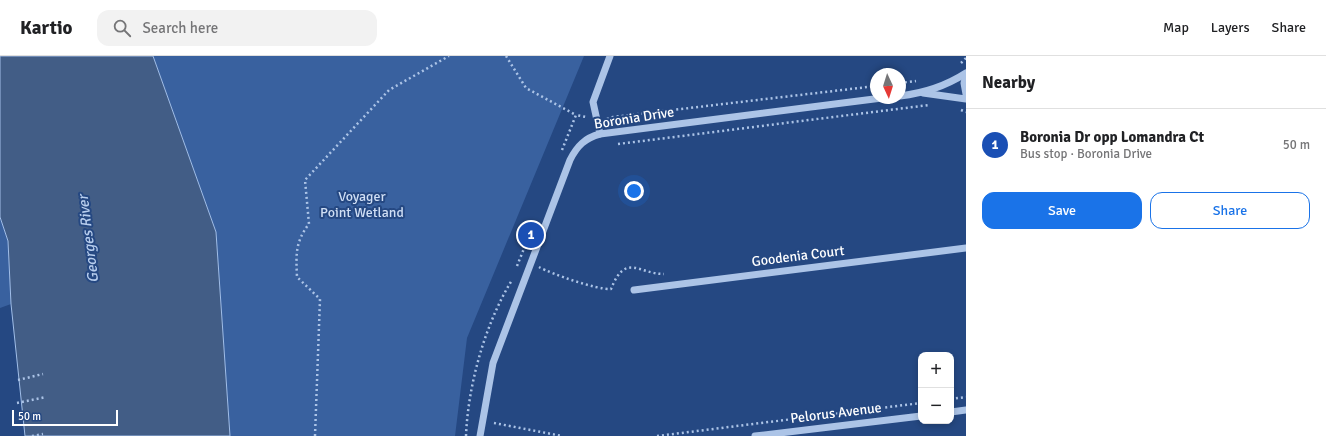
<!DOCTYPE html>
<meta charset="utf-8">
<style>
:root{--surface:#fff;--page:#f2f2f2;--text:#202124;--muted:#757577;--line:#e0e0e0;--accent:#1a73e8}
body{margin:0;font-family:Signika,sans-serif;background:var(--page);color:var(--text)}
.controls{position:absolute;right:12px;bottom:12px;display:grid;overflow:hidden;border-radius:8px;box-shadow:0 2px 6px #0003}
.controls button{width:36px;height:36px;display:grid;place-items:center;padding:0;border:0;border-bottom:1px solid var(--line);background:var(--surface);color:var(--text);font:20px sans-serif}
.compass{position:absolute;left:870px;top:12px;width:36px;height:36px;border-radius:50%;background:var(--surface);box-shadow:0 2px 6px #0003;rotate:176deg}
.scale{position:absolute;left:12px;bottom:10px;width:106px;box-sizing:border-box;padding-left:4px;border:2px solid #fff;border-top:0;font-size:11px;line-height:14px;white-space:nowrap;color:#fff;-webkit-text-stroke:3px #254882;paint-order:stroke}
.you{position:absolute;left:634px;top:135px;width:14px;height:14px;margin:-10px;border:3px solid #fff;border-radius:50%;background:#1a73e8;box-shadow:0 0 0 6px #1a73e833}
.badge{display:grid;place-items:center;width:26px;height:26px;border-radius:50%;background:var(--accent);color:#fff;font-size:13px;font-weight:700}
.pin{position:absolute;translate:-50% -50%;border:2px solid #fff;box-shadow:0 1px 4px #0006}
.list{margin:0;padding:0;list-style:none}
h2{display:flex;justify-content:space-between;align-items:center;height:52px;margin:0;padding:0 16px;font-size:17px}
h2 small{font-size:13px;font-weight:400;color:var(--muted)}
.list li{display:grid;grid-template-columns:26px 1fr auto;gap:12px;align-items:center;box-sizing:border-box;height:72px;padding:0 16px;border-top:1px solid var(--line)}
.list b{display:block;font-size:15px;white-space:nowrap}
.list p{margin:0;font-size:13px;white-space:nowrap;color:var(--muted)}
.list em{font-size:13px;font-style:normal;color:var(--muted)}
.actions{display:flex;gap:8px;padding:12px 16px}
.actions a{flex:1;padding:9px 0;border:1px solid var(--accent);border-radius:12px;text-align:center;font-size:14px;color:var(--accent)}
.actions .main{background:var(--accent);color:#fff}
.icon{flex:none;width:22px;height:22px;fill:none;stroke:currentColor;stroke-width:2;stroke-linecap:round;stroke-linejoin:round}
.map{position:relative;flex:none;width:966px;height:380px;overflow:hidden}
header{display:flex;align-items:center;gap:24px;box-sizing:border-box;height:56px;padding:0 20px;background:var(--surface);border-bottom:1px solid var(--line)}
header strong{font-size:19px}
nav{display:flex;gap:22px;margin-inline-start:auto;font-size:14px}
.search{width:280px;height:36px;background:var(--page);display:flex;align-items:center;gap:10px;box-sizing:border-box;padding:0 14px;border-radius:12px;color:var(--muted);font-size:15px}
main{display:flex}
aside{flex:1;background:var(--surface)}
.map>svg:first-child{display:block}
.green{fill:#39619f}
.water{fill:#425d86;stroke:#a1bee8}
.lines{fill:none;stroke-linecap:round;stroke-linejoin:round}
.path{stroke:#acc4e7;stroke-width:2.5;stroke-dasharray:2 3;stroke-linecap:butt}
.minor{stroke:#acc4e7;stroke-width:7}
.labels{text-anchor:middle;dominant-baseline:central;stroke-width:4;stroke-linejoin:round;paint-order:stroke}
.street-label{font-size:14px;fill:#fff;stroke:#254882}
.park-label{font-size:14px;fill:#d0dff5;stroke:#254882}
.water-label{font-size:15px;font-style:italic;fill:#b8ceee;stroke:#254882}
</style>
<header>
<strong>Kartio</strong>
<div class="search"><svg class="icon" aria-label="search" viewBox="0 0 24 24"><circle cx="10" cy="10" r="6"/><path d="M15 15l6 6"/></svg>Search here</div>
<nav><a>Map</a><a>Layers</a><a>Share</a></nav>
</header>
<main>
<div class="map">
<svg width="966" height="380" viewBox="0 0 966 380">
<rect width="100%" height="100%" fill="#254882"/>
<g class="green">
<polygon points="153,0 584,0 467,282 455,380 230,380 216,176"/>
<polygon points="0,161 8,185 11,248 0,252"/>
</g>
<polygon class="water" points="0,0 153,0 216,176 230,380 25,380 11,248 8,185 0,161"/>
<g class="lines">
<g class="path">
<polyline points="506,0 526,32 576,59"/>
<polyline points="961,7 966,2"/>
<polyline points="900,27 916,25"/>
<polyline points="961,54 966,56"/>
<polyline points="607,63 613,61 876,30"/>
<polyline points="618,88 929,49"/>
<polyline points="562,94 576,59 586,61"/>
<polyline points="517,210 527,185"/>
<path d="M539,211C552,218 597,234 611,233C626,196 638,218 664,218"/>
<polyline points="18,324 43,318"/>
<polyline points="951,343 966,341"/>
<polyline points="17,347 46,341"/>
<polyline points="494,367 562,380"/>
<polyline points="32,380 43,378"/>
<path d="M315,380L320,243L297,221C296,199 295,186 309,168L305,124L389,34L449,0"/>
<path d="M466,380C468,329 485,268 512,224"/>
<polyline points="657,380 921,347"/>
</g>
<g class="minor">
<polyline points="966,19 964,27 966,38"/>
<polyline points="923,37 966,43"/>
<path d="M900,40C924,37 946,30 966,17"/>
<polyline points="600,78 593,46 610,0"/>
<polyline points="634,234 966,192"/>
<polyline points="951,356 966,354"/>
<path d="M480,380L493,307L570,104C577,90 585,82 600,78L882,42"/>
<polyline points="755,380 921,360"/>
</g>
</g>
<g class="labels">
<g class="street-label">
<text transform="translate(634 62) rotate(-9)">Boronia Drive</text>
<text transform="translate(798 200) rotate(-7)">Goodenia Court</text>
<text transform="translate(836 357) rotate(-7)">Pelorus Avenue</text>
</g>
<g class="park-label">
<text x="362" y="140">Voyager<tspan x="362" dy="16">Point Wetland</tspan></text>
</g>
<g class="water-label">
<text transform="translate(88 183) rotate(-97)">Georges River</text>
</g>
</g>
</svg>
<div class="controls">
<button>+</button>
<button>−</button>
</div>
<svg class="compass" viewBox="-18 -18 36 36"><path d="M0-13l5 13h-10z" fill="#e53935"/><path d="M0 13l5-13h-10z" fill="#757577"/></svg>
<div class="scale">50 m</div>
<div class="you"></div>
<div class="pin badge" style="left:531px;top:179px;background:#1a4fb4">1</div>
</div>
<aside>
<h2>Nearby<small></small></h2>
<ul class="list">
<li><span class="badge" style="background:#1a4fb4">1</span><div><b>Boronia Dr opp Lomandra Ct</b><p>Bus stop · Boronia Drive</p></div><em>50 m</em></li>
</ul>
<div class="actions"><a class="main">Save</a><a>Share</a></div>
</aside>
</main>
